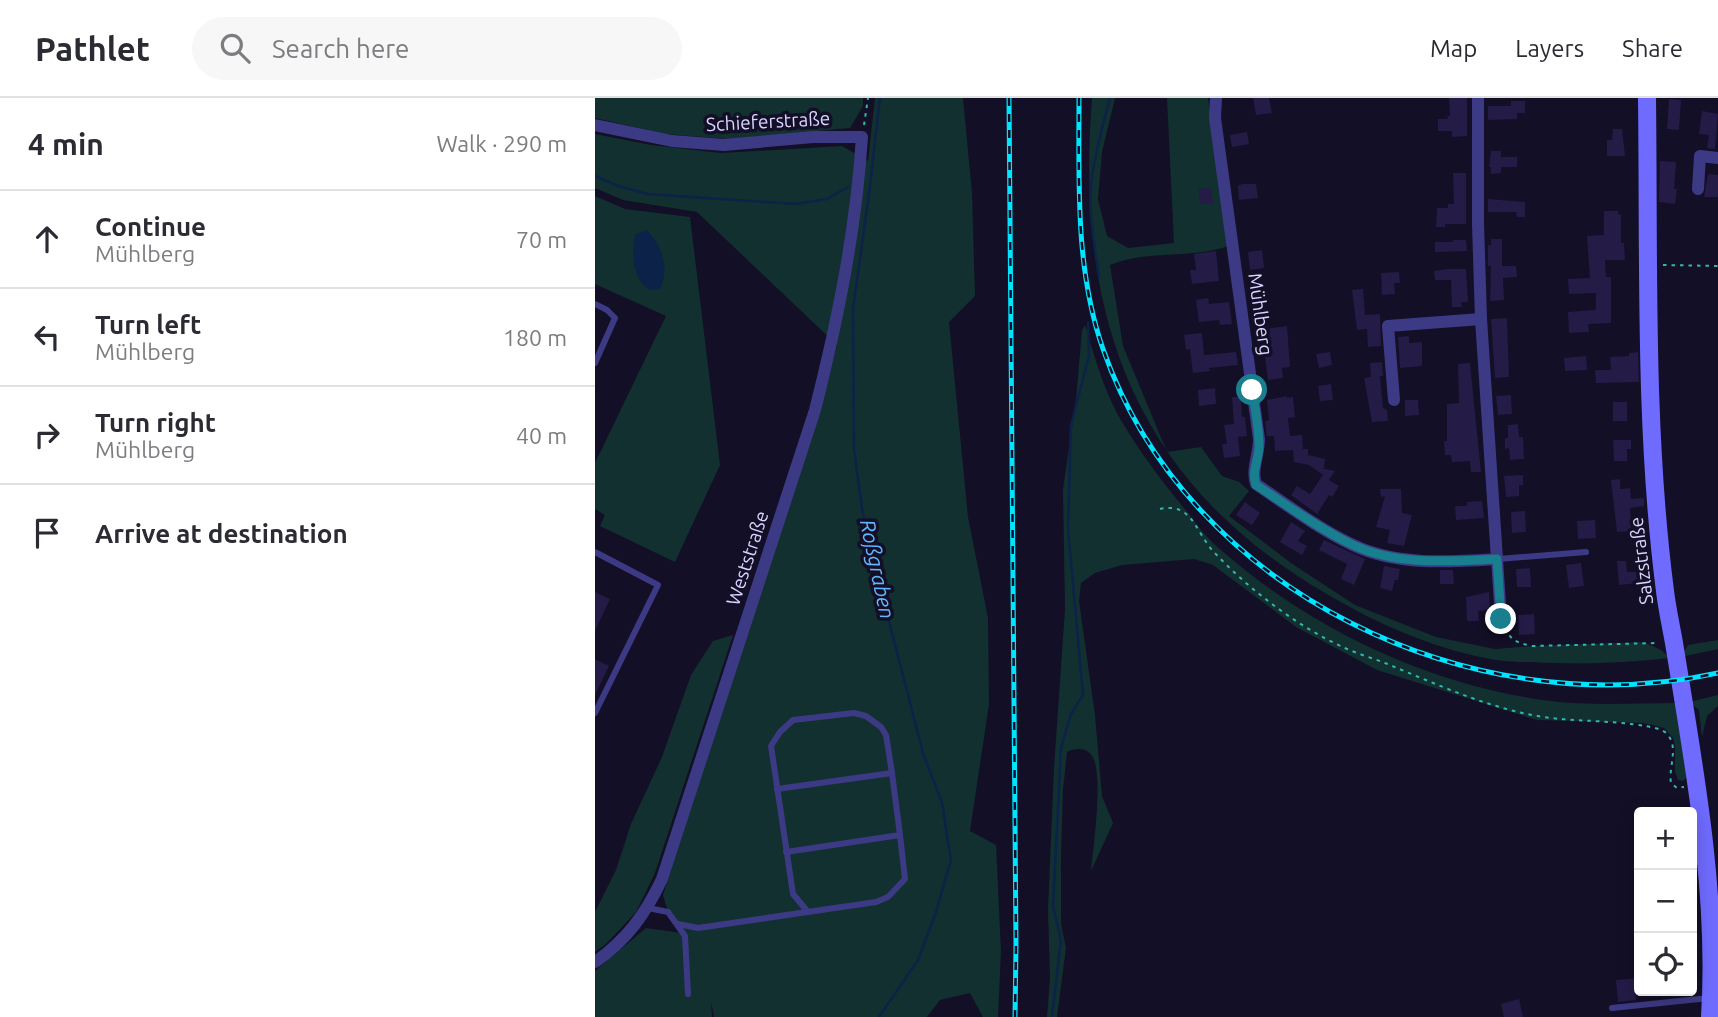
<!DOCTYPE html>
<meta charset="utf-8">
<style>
:root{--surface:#fff;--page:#f7f7f7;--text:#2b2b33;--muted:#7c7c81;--line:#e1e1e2}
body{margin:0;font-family:Ubuntu,sans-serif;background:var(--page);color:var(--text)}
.controls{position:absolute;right:21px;bottom:21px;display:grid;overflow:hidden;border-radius:7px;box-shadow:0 4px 18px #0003}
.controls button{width:63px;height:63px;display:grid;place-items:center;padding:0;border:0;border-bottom:2px solid var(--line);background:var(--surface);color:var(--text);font:35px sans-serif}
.stop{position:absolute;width:21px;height:21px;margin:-16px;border:5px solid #187f8f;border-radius:50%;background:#fff}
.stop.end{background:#187f8f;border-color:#fff;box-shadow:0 2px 7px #0008}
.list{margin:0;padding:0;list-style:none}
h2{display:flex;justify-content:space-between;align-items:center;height:91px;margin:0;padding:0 28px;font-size:30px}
h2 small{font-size:23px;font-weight:400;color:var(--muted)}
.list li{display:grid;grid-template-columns:46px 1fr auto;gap:21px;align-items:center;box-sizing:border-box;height:98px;padding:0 28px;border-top:2px solid var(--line)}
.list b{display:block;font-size:26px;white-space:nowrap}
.list p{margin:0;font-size:23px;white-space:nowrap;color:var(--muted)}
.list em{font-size:23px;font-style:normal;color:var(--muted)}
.icon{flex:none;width:38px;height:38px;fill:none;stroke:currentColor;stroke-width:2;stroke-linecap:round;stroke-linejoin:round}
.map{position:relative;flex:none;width:1123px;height:919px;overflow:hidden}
header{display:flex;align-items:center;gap:42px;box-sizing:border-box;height:98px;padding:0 35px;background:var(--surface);border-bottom:2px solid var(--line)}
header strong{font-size:33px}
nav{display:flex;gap:38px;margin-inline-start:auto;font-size:24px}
.search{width:490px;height:63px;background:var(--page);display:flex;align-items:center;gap:18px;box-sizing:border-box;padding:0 24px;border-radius:38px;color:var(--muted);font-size:26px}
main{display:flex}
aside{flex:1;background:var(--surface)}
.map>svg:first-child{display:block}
.green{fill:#12302f}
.water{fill:#0c2248}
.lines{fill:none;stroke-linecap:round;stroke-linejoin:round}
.stream{stroke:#0c2248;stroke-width:2.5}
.building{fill:#241b47}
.path{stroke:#2fb8b0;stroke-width:2;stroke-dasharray:3.5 5;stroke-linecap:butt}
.lane{stroke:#3d3a85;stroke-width:6}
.street{stroke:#3d3a85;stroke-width:12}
.secondary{stroke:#6f6bff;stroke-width:18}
.rail-casing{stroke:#00e5ff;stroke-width:5}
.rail{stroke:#130f26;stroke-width:2.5;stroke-dasharray:8;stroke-linecap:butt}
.route{stroke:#187f8f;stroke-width:9}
.labels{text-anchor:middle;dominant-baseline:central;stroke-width:7;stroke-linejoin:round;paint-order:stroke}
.street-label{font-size:19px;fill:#d9d4ff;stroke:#130f26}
.water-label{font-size:21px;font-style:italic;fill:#62b6ff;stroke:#130f26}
</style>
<header>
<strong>Pathlet</strong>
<div class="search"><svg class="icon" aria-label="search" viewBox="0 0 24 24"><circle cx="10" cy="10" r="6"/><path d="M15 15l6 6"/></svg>Search here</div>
<nav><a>Map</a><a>Layers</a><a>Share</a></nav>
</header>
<main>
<aside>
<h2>4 min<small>Walk · 290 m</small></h2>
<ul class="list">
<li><svg class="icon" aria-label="ahead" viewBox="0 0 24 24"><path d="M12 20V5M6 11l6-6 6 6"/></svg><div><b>Continue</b><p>Mühlberg</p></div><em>70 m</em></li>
<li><svg class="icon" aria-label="left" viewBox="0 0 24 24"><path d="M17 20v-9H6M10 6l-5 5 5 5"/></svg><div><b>Turn left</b><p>Mühlberg</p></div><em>180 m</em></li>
<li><svg class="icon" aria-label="right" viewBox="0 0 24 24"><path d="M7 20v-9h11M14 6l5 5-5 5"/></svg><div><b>Turn right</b><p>Mühlberg</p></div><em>40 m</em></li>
<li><svg class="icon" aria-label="arrive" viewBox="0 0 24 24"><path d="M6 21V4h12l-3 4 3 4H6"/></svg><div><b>Arrive at destination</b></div></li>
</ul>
</aside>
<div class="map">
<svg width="1123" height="919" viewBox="0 0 1123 919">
<rect width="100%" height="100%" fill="#130f26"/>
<g class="green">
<polygon points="0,0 268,0 268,8 255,30 135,41 69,36 0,20"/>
<polygon points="280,0 368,0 377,95 380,198 354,224 373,419 393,520 394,606 375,733 401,747 406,853 403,919 388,919 375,895 345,902 332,919 119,919 116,904 117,919 0,919 0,873 51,830 87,835 73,814 68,797 227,306 242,247 102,114 28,102 0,90 0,36 56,47 126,55 247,48 273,63"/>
<path d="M497,0H520L507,54L503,101L512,138L533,150L579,145L572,0H613L636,147C598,162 553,151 515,167L528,248L572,354L606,349L627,378L644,384L654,393L634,418L696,465L760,507L841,539L900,551L937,548L1049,544L1066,552L1075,560C1029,565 984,567 938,564C926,564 913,564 901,562C841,552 782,526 730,495C537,383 480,214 497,0Z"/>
<polygon points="0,98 30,111 95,119 125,367 80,464 5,428 10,417 0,411 0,365 71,218 0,186"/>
<path d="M490,227C499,257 508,289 523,317C543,352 568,385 594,416C601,426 609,436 618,445C710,528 831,587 955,603C996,608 1041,605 1082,605L1092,679L1088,683L1083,682L1080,673V648L1078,640L1069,630L1049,625L942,622L782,572L701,529L618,467L599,461L527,467L500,475L486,485L484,503L500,617L507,698L518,725L496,773C498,751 509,675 497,658C491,649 480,650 472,654L468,692L466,756V826L471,850L462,919H452L455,880L453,811L459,670L470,511L468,391L481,302L487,232Z"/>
<polygon points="138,537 60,775 41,814 11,846 0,854 0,814 21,772 36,726 67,659 96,577 118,543"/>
<polygon points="1123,542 1123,551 1086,559 1093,547"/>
<polygon points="1123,597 1123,608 1112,618 1107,639 1104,612 1094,604"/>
</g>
<path class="water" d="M52,132C67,147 75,171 65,191L54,192C36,178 37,158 40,136Z"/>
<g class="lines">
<g class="stream">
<polyline points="0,78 23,88 53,96 200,106 232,101 253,89"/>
<path d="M504,179C500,149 493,116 496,86C499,57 508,28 515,0"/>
<polyline points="284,919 323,862 340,817 356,762 347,705 328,655 281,473 267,411 259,351 258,211 275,88 285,0"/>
<polyline points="457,919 466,842 458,808 466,650 476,616 488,597 473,430 476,327 494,258 493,225"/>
</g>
</g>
<g class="building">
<polygon points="658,0 674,0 677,15 661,17"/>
<polygon points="854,0 872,0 872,38 857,39 857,33 843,33 843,21 853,21 852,18 855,18"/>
<polygon points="1074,1 1086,2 1084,32 1072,31"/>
<polygon points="916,3 930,3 930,15 922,15 922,21 893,22 893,8 916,8"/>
<polygon points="1107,13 1123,16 1120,51 1112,50 1114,37 1104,36"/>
<polygon points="1018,31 1027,31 1030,58 1012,58 1012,42 1017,42"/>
<polygon points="652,34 654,46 637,49 635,37"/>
<polygon points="896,53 906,53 906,59 922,59 922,69 906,69 906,75 896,76 896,69 894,69"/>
<polygon points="1065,63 1081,64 1079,91 1082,91 1080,106 1064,104"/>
<polygon points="858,75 871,75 871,126 850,126 850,129 841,129 842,110 853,110 853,106 859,106"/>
<polygon points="1113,76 1123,77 1123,99 1109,99"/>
<polygon points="647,86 661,86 663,100 644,102 643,88"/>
<polygon points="616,90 618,105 605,106 604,91"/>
<polygon points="893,101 930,104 930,119 922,119 921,114 893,114"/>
<polygon points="1009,113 1023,113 1023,116 1026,117 1026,145 1029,145 1030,162 1010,162 1011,179 1016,179 1016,225 993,226 994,234 974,235 973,214 1000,212 1001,210 1001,195 974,196 973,181 995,180 992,138 1009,137"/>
<polygon points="896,141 907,141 907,168 921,168 922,179 908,180 909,202 895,203 896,168 893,168 893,147 896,147"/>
<polygon points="858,142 871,142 872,153 840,154 840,144 858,144"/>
<polygon points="667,152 669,170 655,172 653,154"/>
<polygon points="621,153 624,183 597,186 595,172 601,172 599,156"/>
<polygon points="853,171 871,171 873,204 866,204 867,209 857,209 856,182 840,182 839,173"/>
<polygon points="804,174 805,185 799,185 800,196 787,197 786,175"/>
<polygon points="768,191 770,217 785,216 786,248 773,249 772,231 762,232 757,192"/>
<polygon points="613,200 614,206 634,204 637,226 625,227 624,222 604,224 601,202"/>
<polygon points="912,220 914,279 900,280 896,221"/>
<polygon points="692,228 695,269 687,270 688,280 673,282 669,250 664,250 661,232"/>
<polygon points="607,235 609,257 641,254 643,267 614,270 615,273 598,275 595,251 591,252 589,237"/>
<polygon points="814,238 814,245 827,244 827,268 805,270 803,239"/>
<polygon points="735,254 737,267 724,270 721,256"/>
<polygon points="1043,254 1044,284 1001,285 1000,272 1016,272 1015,259 1034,258 1034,255"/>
<polygon points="991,258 992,272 970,273 969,260"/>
<polygon points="787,264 788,278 785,278 788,310 792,312 793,323 777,324 769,280 776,279 775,265"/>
<polygon points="875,265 886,374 876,374 875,363 857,364 856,357 850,357 849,343 852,343 852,306 864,305 863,266"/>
<polygon points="736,286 738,302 725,303 723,288"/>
<polygon points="620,290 621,306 604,308 603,292"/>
<polygon points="916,297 917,316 903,317 901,298"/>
<polygon points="692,298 692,300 698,299 700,319 693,320 695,338 707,337 708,351 713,351 713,357 730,361 729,370 726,370 740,373 734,382 744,388 737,399 734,397 722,416 696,397 702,388 715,396 728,377 714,367 699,364 698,352 680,353 679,338 672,338 670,323 674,322 672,302"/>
<polygon points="637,299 646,299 647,319 650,319 652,338 643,339 645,358 629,360 627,346 632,346 629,327 639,326"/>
<polygon points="810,302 823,302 824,317 810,318"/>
<rect x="1018" y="304" width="14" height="19"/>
<polygon points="923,326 924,339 928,339 929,361 915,362 914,350 910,351 910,340 913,340 913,327"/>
<polygon points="1018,342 1036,342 1036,351 1032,351 1032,363 1019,363"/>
<polygon points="928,377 928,387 924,387 924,398 911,399 909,378"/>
<polygon points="1025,381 1025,391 1035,390 1036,401 1049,400 1049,408 1035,410 1037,433 1022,434 1016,382"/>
<polygon points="785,391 806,391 807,415 817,417 809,448 792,445 795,432 781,429 790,398 786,399"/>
<polygon points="887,403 889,420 861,422 860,408 872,408 872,404"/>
<polygon points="650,404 665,415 657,427 641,417"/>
<polygon points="930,413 931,434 917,435 916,414"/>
<polygon points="1000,422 1001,440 983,441 982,423"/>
<polygon points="696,424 710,433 703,443 712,448 707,457 685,444"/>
<polygon points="729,442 770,461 759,487 746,481 752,466 724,452"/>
<polygon points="1022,463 1031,463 1032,474 1042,474 1043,485 1024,487"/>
<polygon points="986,465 989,488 974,490 971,467"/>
<polygon points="789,468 805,471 803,482 800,482 797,493 785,490"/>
<polygon points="935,470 936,489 922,489 921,471"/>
<polygon points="845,472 858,472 859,486 845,486"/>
<polygon points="0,494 15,501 0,533"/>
<polygon points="894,494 895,512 883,513 884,523 872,523 871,499"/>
<polygon points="939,516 940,536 924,537 923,517"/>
<polygon points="0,561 14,568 0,597"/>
<polygon points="1044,880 1044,889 1040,889 1041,902 1023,904 1021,882"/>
<polygon points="924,901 928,919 909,919 906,906"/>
</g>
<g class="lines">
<g class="path">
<polyline points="269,27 273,0"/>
<polyline points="1068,167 1123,168"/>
<path d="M565,411C597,404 600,433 618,453C652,490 704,530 750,550C763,556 777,560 790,565C846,588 905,616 966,621C986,623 1060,624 1071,635C1085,648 1073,669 1076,685L1082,690L1089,689"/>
<path d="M910,530C916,543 923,545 937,548L1064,545"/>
</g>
<g class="lane">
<polyline points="0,206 12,212 20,220 0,265"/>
<polyline points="0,454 63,487 0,615"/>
<polyline points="903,461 991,454"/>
<polyline points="182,691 297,675 305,737"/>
<polyline points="53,810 73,814 90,838 93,896"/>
<polyline points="213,814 198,796 176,648 185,634 198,622 259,615 271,618 286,629 291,637 297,675"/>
<polyline points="83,826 103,830 281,804 293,799 310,781 305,737 191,754"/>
<polyline points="1017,910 1114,900"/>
</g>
<g class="street">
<path d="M621,0L620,20L664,341C664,357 656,372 661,386C692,407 724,431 758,447C802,468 855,464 902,461L886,221L883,126V0"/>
<path d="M0,27L77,43L129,47L218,39H267C261,132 243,221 220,312L67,781C51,815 32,842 0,864"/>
<polyline points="1103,91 1105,58 1123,60"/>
<polyline points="799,302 793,228 886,221"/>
<polyline points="902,461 906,521"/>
</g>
<path class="secondary" d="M1052,0C1054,164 1049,330 1070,493C1072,510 1076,528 1079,545C1099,668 1123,794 1115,919"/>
<defs>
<g id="rail">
<polyline points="414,0 421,847 420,919"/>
<path d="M484,0C484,84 480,171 508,251C593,495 878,629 1123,575"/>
</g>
</defs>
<use href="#rail" class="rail-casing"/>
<use href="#rail" class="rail"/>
</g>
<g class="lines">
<path class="route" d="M657,292C660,310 664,329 664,348C664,362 656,373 661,387C692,407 724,431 758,447C802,468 855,463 902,461L906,521"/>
</g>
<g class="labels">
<g class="street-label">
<text transform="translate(173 23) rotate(-3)">Schieferstraße</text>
<text transform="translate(666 216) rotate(82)">Mühlberg</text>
<text transform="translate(152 460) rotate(-72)">Weststraße</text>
<text transform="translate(1046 463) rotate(-97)">Salzstraße</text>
</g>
<g class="water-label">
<text transform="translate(283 471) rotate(78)">Roßgraben</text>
</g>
</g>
</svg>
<div class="controls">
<button>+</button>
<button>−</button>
<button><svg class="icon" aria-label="locate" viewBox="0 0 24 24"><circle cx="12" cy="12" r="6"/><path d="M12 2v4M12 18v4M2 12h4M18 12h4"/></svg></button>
</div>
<div class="stop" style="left:657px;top:292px"></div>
<div class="stop end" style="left:906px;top:521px"></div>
</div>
</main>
